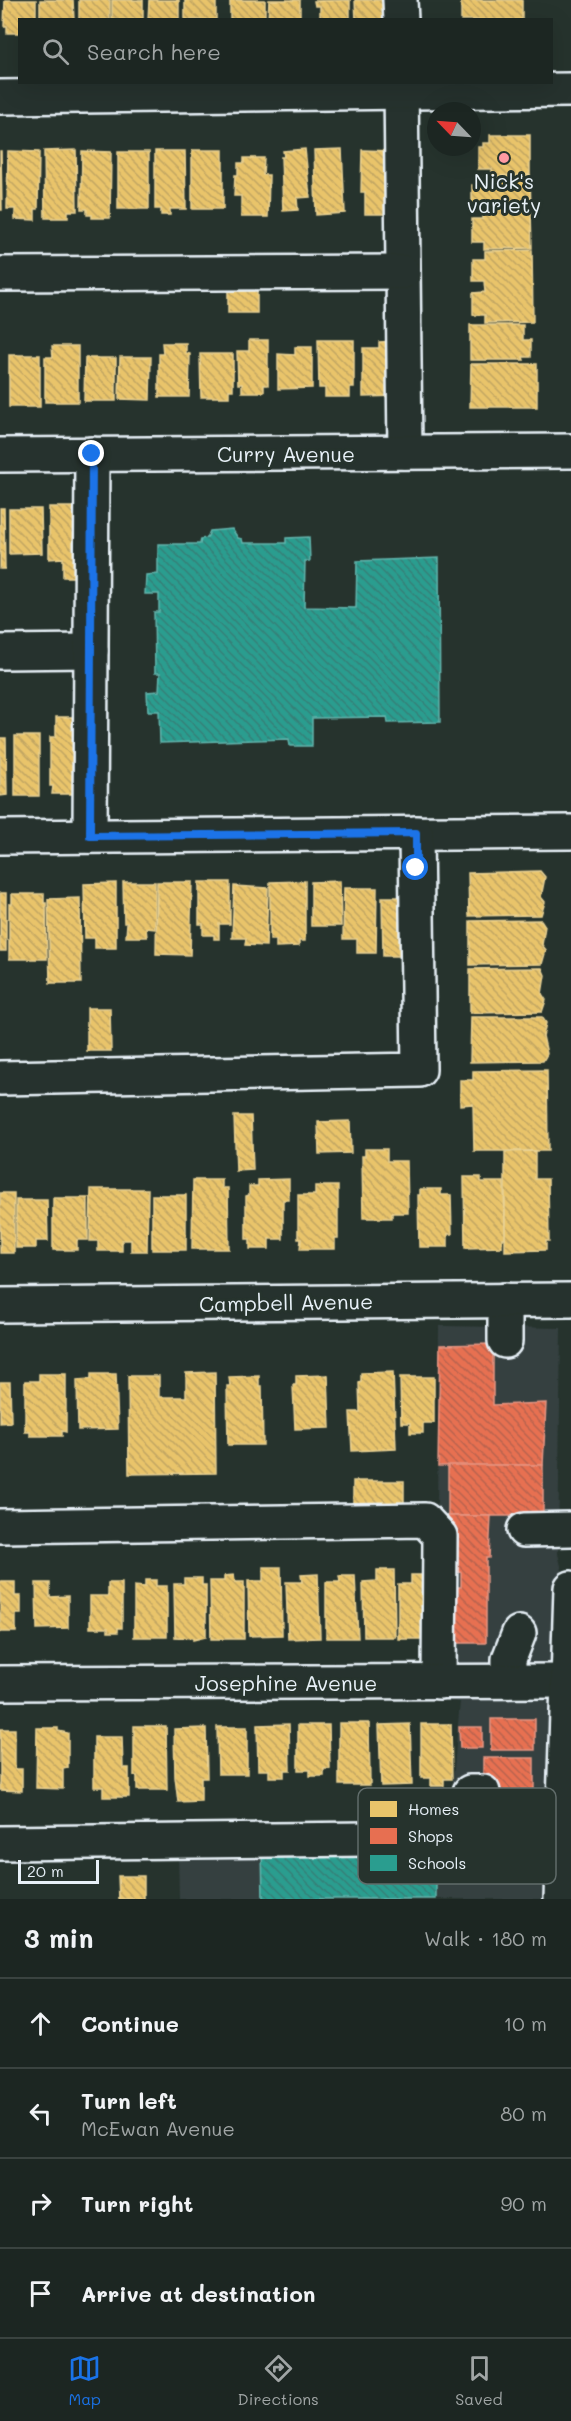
<!DOCTYPE html>
<meta charset="utf-8">
<style>
:root{--surface:#1c2622;--page:#252e2a;--text:#f1f3f6;--muted:#a0a5a5;--line:#3a4340;--accent:#1a73e8}
body{margin:0;font-family:Mali,sans-serif;background:var(--page);color:var(--text)}
.compass{position:absolute;left:427px;top:102px;width:54px;height:54px;border-radius:50%;background:var(--surface);box-shadow:0 6px 24px #0002;rotate:295deg}
.scale{position:absolute;left:18px;bottom:15px;width:81px;box-sizing:border-box;padding-left:6px;border:3px solid #e8f1f8;border-top:0;font-size:16px;line-height:21px;white-space:nowrap;color:#e8f1f8;-webkit-text-stroke:4px #26332d;paint-order:stroke}
.stop{position:absolute;width:18px;height:18px;margin:-14px;border:4px solid #1a73e8;border-radius:50%;background:#fff}
.stop.end{background:#1a73e8;border-color:#fff;box-shadow:0 2px 6px #0008}
.list{margin:0;padding:0;list-style:none}
h2{display:flex;justify-content:space-between;align-items:center;height:78px;margin:0;padding:0 24px;font-size:26px}
h2 small{font-size:20px;font-weight:400;color:var(--muted)}
.list li{display:grid;grid-template-columns:39px 1fr auto;gap:18px;align-items:center;box-sizing:border-box;height:90px;padding:0 24px;border-top:2px solid var(--line)}
.list b{display:block;font-size:22px;white-space:nowrap}
.list p{margin:0;font-size:20px;white-space:nowrap;color:var(--muted)}
.list em{font-size:20px;font-style:normal;color:var(--muted)}
.icon{flex:none;width:33px;height:33px;fill:none;stroke:currentColor;stroke-width:2;stroke-linecap:round;stroke-linejoin:round}
.map{position:relative;flex:none;width:571px;height:1899px;overflow:hidden}
.search{position:absolute;background:var(--surface);box-shadow:0 6px 24px #0002;left:18px;right:18px;top:18px;height:66px;display:flex;align-items:center;gap:15px;box-sizing:border-box;padding:0 21px;border-radius:0px;color:var(--muted);font-size:22px}
.sheet{height:438px;background:var(--surface)}
nav{display:flex;justify-content:space-around;align-items:center;box-sizing:border-box;height:84px;border-top:2px solid var(--line);background:var(--surface);font-size:16px;color:var(--muted)}
nav a{display:grid;justify-items:center;gap:3px}
nav .on{color:var(--accent)}
.map>svg:first-child{display:block}
.built{fill:#354141}
.homes{fill:url(#homes-back-hatch);stroke:#e9d295;stroke-width:1.5}
.shops{fill:url(#shops-back-hatch);stroke:#e79683;stroke-width:1.5}
.schools{fill:url(#schools-back-hatch);stroke:#63b6ae;stroke-width:1.5}
.lines{fill:none;stroke-linecap:round;stroke-linejoin:round}
.minor-casing{stroke:#e8f1f8;stroke-width:38}
.major-casing{stroke:#e8f1f8;stroke-width:38}
.minor{stroke:#26332d;stroke-width:33}
.major{stroke:#26332d;stroke-width:33}
.route{stroke:#1a73e8;stroke-width:8}
.poi-dot{fill:#ff9aa2;stroke:#26332d;stroke-width:2}
.labels{text-anchor:middle;dominant-baseline:central;stroke-width:6;stroke-linejoin:round;paint-order:stroke}
.poi-label{font-size:21px;fill:#e8f1f8;stroke:#26332d}
.street-label{font-size:21px;fill:#e8f1f8;stroke:#26332d}
.key{fill:#26332d;stroke:#606c6a;stroke-width:1.5}
.key-label{font-size:16px;fill:#e8f1f8}
</style>
<div class="map">
<svg width="571" height="1899" viewBox="0 0 571 1899">
<defs>
<pattern id="homes-back-hatch" width="6" height="6" patternUnits="userSpaceOnUse" patternTransform="scale(1.5)"><rect width="6" height="6" fill="#e9c46a"/><path d="M-1 5l2 2M0 0l6 6M5-1l2 2" fill="none" stroke="#c0a562"/></pattern>
<pattern id="shops-back-hatch" width="6" height="6" patternUnits="userSpaceOnUse" patternTransform="scale(1.5)"><rect width="6" height="6" fill="#e76f51"/><path d="M-1 5l2 2M0 0l6 6M5-1l2 2" fill="none" stroke="#b7634f"/></pattern>
<pattern id="schools-back-hatch" width="6" height="6" patternUnits="userSpaceOnUse" patternTransform="scale(1.5)"><rect width="6" height="6" fill="#2a9d8f"/><path d="M-1 5l2 2M0 0l6 6M5-1l2 2" fill="none" stroke="#347f77"/></pattern>
</defs>
<rect width="100%" height="100%" fill="#26332d"/>
<filter id="ink" filterUnits="userSpaceOnUse"><feTurbulence type="fractalNoise" baseFrequency=".0167" numOctaves="2"/><feDisplacementMap in="SourceGraphic" scale="12" xChannelSelector="R" yChannelSelector="G"/><feConvolveMatrix kernelMatrix="1 2 1 2 8 2 1 2 1" color-interpolation-filters="sRGB"/></filter>
<g filter="url(#ink)">
<polygon class="built" points="439,1326 561,1328 558,1554 564,1578 556,1779 545,1796 542,1899 179,1899 178,1849 447,1845 460,1702 435,1700"/>
<g class="homes">
<polygon points="5,0 36,0 36,20 20,20 20,33 7,33 7,26 4,26"/>
<polygon points="40,0 73,0 74,20 40,20"/>
<rect x="79" y="0" width="31" height="20"/>
<rect x="112" y="0" width="31" height="20"/>
<polygon points="149,0 179,0 179,20 148,20"/>
<rect x="185" y="0" width="31" height="20"/>
<rect x="230" y="0" width="35" height="20"/>
<polygon points="269,0 300,0 300,20 268,20"/>
<polygon points="350,0 350,20 320,20 320,6 315,6 314,1"/>
<polygon points="355,0 389,0 389,20 356,20"/>
<rect x="461" y="0" width="61" height="20"/>
<polygon points="490,135 530,135 530,175 492,176 492,169 478,169 478,147 483,147 483,143 490,143"/>
<polygon points="305,149 310,197 297,198 298,210 283,211 281,157 284,157 283,151"/>
<polygon points="342,149 345,213 316,215 314,150"/>
<polygon points="76,150 77,211 68,211 68,218 45,218 44,151"/>
<rect x="192" y="150" width="31" height="59"/>
<polygon points="362,150 393,151 392,214 365,214 365,192 361,192"/>
<polygon points="0,151 1,151 2,210 0,210"/>
<polygon points="8,151 39,152 38,209 35,209 35,220 15,219 15,209 7,209"/>
<polygon points="82,151 111,152 110,218 92,218 92,215 87,215 87,209 81,209"/>
<polygon points="155,151 185,151 186,209 170,209 170,215 161,215 161,209 155,209"/>
<rect x="118" y="152" width="31" height="57"/>
<polygon points="244,158 264,158 263,175 269,175 268,217 241,217 241,196 234,196 235,175 238,175 238,163 244,163"/>
<polygon points="530,175 532,248 484,249 484,242 472,242 472,219 483,219 483,208 472,208 472,185 484,185 484,177"/>
<polygon points="532,250 533,322 485,323 485,315 473,315 473,293 485,292 484,281 473,281 473,259 485,259 485,251"/>
<rect x="228" y="284" width="29" height="29"/>
<polygon points="470,325 523,325 523,340 531,340 531,357 523,357 524,360 470,360"/>
<polygon points="249,340 268,340 268,385 264,385 264,392 242,392 242,384 238,384 237,351 249,351"/>
<polygon points="318,340 354,340 354,387 350,387 350,397 325,397 325,388 319,388"/>
<polygon points="398,341 399,396 363,397 363,348 379,348 379,342"/>
<polygon points="162,343 186,343 186,353 190,354 189,397 159,397 159,354 163,354"/>
<polygon points="52,346 78,346 78,402 45,402 45,357 53,357"/>
<polygon points="295,347 312,347 312,388 278,389 278,354 295,355"/>
<polygon points="200,354 233,354 233,390 229,390 229,397 201,397"/>
<rect x="9" y="355" width="31" height="52"/>
<polygon points="120,357 151,357 150,400 119,399"/>
<polygon points="85,358 116,358 116,401 84,401"/>
<polygon points="471,364 537,364 537,407 470,407"/>
<polygon points="49,507 82,507 84,577 63,577 63,558 49,559"/>
<polygon points="0,508 4,508 5,569 0,569"/>
<polygon points="9,509 41,509 42,553 9,554"/>
<polygon points="56,717 75,717 82,794 52,794 53,786 50,786 50,737 56,737"/>
<rect x="15" y="736" width="24" height="60"/>
<polygon points="0,738 6,738 7,795 0,796"/>
<polygon points="540,871 545,877 541,897 545,902 541,915 469,916 468,873"/>
<polygon points="305,881 305,941 299,941 299,946 276,947 276,940 270,940 270,882"/>
<polygon points="340,881 341,926 311,926 311,882"/>
<polygon points="123,882 155,882 155,929 146,928 147,937 126,937 127,923 124,923"/>
<polygon points="157,882 192,882 190,955 156,954"/>
<polygon points="199,882 230,882 230,924 219,924 219,939 214,939 214,935 203,935 203,924 199,924"/>
<polygon points="116,883 116,948 95,948 95,938 85,938 84,884"/>
<polygon points="234,886 268,888 266,946 245,945 246,938 232,938"/>
<polygon points="344,888 377,888 376,953 357,953 357,939 343,939"/>
<rect x="0" y="893" width="6" height="58"/>
<polygon points="12,894 44,894 44,903 46,903 47,959 9,959 9,904 12,904"/>
<polygon points="382,897 412,897 413,956 383,956"/>
<polygon points="80,898 81,983 50,983 48,899"/>
<polygon points="541,920 545,926 542,945 546,950 542,964 470,965 470,921"/>
<polygon points="542,968 545,975 542,994 546,1000 542,1012 470,1013 470,969"/>
<polygon points="87,1008 110,1008 111,1051 87,1051"/>
<polygon points="471,1017 542,1017 546,1023 543,1036 547,1054 543,1061 470,1062"/>
<polygon points="547,1070 548,1151 474,1151 473,1104 460,1105 460,1080 473,1080 473,1071"/>
<polygon points="234,1116 251,1116 253,1170 236,1171"/>
<polygon points="350,1121 351,1153 319,1154 318,1122"/>
<polygon points="365,1149 387,1149 387,1161 407,1161 408,1213 392,1213 392,1218 363,1218 362,1156 365,1156"/>
<polygon points="535,1151 535,1179 548,1179 549,1241 546,1241 546,1250 505,1251 505,1152"/>
<polygon points="464,1177 481,1177 481,1182 504,1182 505,1238 502,1238 502,1247 465,1248"/>
<polygon points="289,1179 289,1200 283,1200 283,1239 269,1239 269,1249 250,1249 250,1239 246,1239 246,1196 249,1195 249,1186 258,1186 258,1180"/>
<polygon points="193,1180 222,1180 222,1188 228,1188 229,1249 192,1249"/>
<polygon points="315,1186 338,1186 338,1238 335,1238 335,1249 300,1249 301,1239 298,1239 298,1195 315,1195"/>
<polygon points="91,1189 148,1189 147,1251 131,1251 131,1240 122,1240 122,1251 98,1251 98,1241 90,1241"/>
<polygon points="420,1189 441,1189 441,1195 451,1195 452,1234 448,1234 448,1247 419,1247 418,1195 420,1195"/>
<rect x="0" y="1193" width="14" height="60"/>
<rect x="152" y="1195" width="34" height="55"/>
<polygon points="53,1198 88,1198 88,1240 77,1240 77,1250 53,1250"/>
<polygon points="16,1200 47,1200 48,1241 36,1241 36,1248 16,1248"/>
<polygon points="215,1372 216,1473 129,1474 128,1376 159,1376 159,1397 186,1397 186,1373"/>
<polygon points="393,1372 396,1449 352,1451 350,1412 360,1412 359,1383 361,1382 361,1373"/>
<polygon points="39,1374 66,1374 66,1432 62,1431 62,1436 30,1436 30,1432 25,1432 25,1381 39,1381"/>
<polygon points="91,1374 116,1374 118,1429 78,1430 77,1380 91,1379"/>
<polygon points="328,1375 330,1428 295,1429 293,1385 296,1385 296,1376"/>
<polygon points="259,1376 259,1386 262,1386 263,1445 228,1445 227,1386 230,1386 229,1377"/>
<polygon points="400,1377 434,1377 434,1423 423,1423 423,1433 410,1433 410,1423 401,1423"/>
<polygon points="0,1382 10,1382 11,1422 0,1423"/>
<rect x="353" y="1481" width="51" height="25"/>
<polygon points="263,1567 281,1567 282,1635 249,1636 248,1581 263,1581"/>
<polygon points="377,1570 394,1570 395,1637 364,1637 363,1582 377,1581"/>
<polygon points="318,1574 320,1638 288,1639 286,1582 302,1582 301,1575"/>
<polygon points="234,1575 235,1582 244,1582 244,1639 211,1639 210,1581 224,1581 224,1576"/>
<polygon points="411,1575 424,1575 432,1639 398,1639 398,1584 411,1584"/>
<polygon points="339,1576 355,1576 358,1638 326,1638 326,1582 340,1582"/>
<polygon points="184,1578 202,1578 202,1585 206,1585 206,1637 193,1640 193,1638 175,1637 174,1584 184,1584"/>
<polygon points="145,1580 156,1580 156,1586 167,1586 167,1637 134,1637 134,1586 145,1587"/>
<polygon points="0,1582 15,1582 15,1596 21,1596 21,1614 16,1614 16,1632 0,1632"/>
<polygon points="36,1583 50,1583 50,1597 68,1596 68,1628 37,1629"/>
<polygon points="108,1583 122,1583 122,1628 118,1628 118,1632 108,1632 108,1628 90,1628 90,1596 108,1596"/>
<polygon points="339,1723 369,1723 370,1785 339,1785"/>
<polygon points="289,1724 290,1770 284,1770 284,1777 269,1777 269,1770 258,1770 257,1725"/>
<polygon points="410,1724 412,1785 381,1786 379,1725"/>
<polygon points="421,1724 451,1724 452,1779 444,1779 444,1786 431,1786 431,1778 421,1778"/>
<polygon points="298,1725 329,1725 330,1769 324,1769 324,1776 310,1776 310,1770 298,1770"/>
<polygon points="134,1726 166,1726 167,1790 137,1790 137,1776 134,1776"/>
<polygon points="217,1727 247,1727 247,1774 218,1774"/>
<polygon points="37,1728 58,1728 58,1731 68,1733 68,1768 63,1769 63,1789 36,1788"/>
<polygon points="206,1728 207,1778 201,1778 201,1801 178,1802 175,1777 174,1729"/>
<polygon points="0,1729 15,1729 15,1769 22,1769 22,1791 0,1790"/>
<polygon points="94,1737 122,1737 123,1768 129,1768 129,1797 103,1797 103,1787 94,1787"/>
<polygon points="118,1876 144,1876 144,1899 119,1899"/>
</g>
<g class="shops">
<polygon points="493,1344 493,1405 546,1403 543,1465 438,1466 440,1345"/>
<rect x="448" y="1465" width="95" height="51"/>
<polygon points="448,1516 491,1516 489,1558 486,1558 486,1643 448,1643 448,1587 461,1587 461,1572 448,1573"/>
<rect x="491" y="1719" width="44" height="31"/>
<polygon points="459,1727 482,1727 482,1748 460,1748"/>
<polygon points="483,1758 534,1758 534,1832 483,1831"/>
</g>
<g class="schools">
<polygon points="232,529 238,538 242,539 243,543 286,543 286,538 309,537 310,561 305,561 304,607 356,608 357,561 439,558 440,722 388,723 387,717 312,718 312,746 290,746 289,739 160,743 159,711 148,711 147,692 159,691 160,673 155,673 154,612 159,612 159,594 145,594 146,575 158,574 158,544 200,544 201,539 207,538 210,531"/>
<polygon points="436,1845 436,1899 263,1899 262,1849"/>
</g>
<g class="lines">
<defs>
<g id="minor">
<polyline points="400,0 401,20"/>
<polyline points="401,82 405,452"/>
<polyline points="0,97 571,90"/>
<polyline points="0,274 403,272"/>
<polyline points="0,455 571,451"/>
<polyline points="0,652 91,651"/>
<polyline points="90,836 92,454"/>
<polyline points="0,837 571,832"/>
<polyline points="0,1078 419,1070 416,833"/>
<polyline points="505,1300 505,1341"/>
<polyline points="0,1305 571,1300"/>
<polyline points="0,1526 425,1520 440,1536 439,1682"/>
<polyline points="524,1530 571,1529"/>
<polyline points="509,1681 509,1659 519,1633"/>
<polyline points="0,1683 571,1681"/>
<polyline points="470,1838 470,1792 483,1792"/>
<polyline points="0,1843 563,1837"/>
</g>
<polyline id="major" points="561,1899 571,1588"/>
</defs>
<use href="#minor" class="minor-casing"/>
<use href="#major" class="major-casing"/>
<use href="#minor" class="minor"/>
<use href="#major" class="major"/>
</g>
</g>
<g class="lines" filter="url(#ink)">
<polyline class="route" points="92,454 90,836 416,833 416,868"/>
</g>
<circle class="poi-dot" cx="504" cy="158" r="6"/>
<g class="labels">
<g class="poi-label">
<text x="504" y="180">Nick's<tspan x="504" dy="24">variety</tspan></text>
</g>
<g class="street-label">
<text x="286" y="453">Curry Avenue</text>
<text transform="translate(286 1302) rotate(-1)">Campbell Avenue</text>
<text x="286" y="1682">Josephine Avenue</text>
</g>
</g>
<rect x="358" y="1788" width="198" height="96" rx="9" class="key"/>
<rect x="370" y="1801" width="27" height="16" fill="#e9c46a"/>
<rect x="370" y="1828" width="27" height="16" fill="#e76f51"/>
<rect x="370" y="1855" width="27" height="16" fill="#2a9d8f"/>
<g class="key-label">
<text x="408" y="1815">Homes</text>
<text x="408" y="1842">Shops</text>
<text x="408" y="1869">Schools</text>
</g>
</svg>
<svg class="compass" viewBox="-18 -18 36 36"><path d="M0-13l5 13h-10z" fill="#e53935"/><path d="M0 13l5-13h-10z" fill="#a0a5a5"/></svg>
<div class="scale">20 m</div>
<div class="stop" style="left:416px;top:868px"></div>
<div class="stop end" style="left:92px;top:454px"></div>
<div class="search"><svg class="icon" aria-label="search" viewBox="0 0 24 24"><circle cx="10" cy="10" r="6"/><path d="M15 15l6 6"/></svg>Search here</div>
</div>
<section class="sheet">
<h2>3 min<small>Walk · 180 m</small></h2>
<ul class="list">
<li><svg class="icon" aria-label="ahead" viewBox="0 0 24 24"><path d="M12 20V5M6 11l6-6 6 6"/></svg><div><b>Continue</b></div><em>10 m</em></li>
<li><svg class="icon" aria-label="left" viewBox="0 0 24 24"><path d="M17 20v-9H6M10 6l-5 5 5 5"/></svg><div><b>Turn left</b><p>McEwan Avenue</p></div><em>80 m</em></li>
<li><svg class="icon" aria-label="right" viewBox="0 0 24 24"><path d="M7 20v-9h11M14 6l5 5-5 5"/></svg><div><b>Turn right</b></div><em>90 m</em></li>
<li><svg class="icon" aria-label="arrive" viewBox="0 0 24 24"><path d="M6 21V4h12l-3 4 3 4H6"/></svg><div><b>Arrive at destination</b></div></li>
</ul>
</section>
<nav>
<a class="on"><svg class="icon" aria-label="map" viewBox="0 0 24 24"><path d="M3 6l6-2 6 2 6-2v14l-6 2-6-2-6 2zM9 4v14M15 6v14"/></svg>Map</a>
<a><svg class="icon" aria-label="directions" viewBox="0 0 24 24"><path d="M12 3l9 9-9 9-9-9zM9 14v-3h6M13 9l2 2-2 2"/></svg>Directions</a>
<a><svg class="icon" aria-label="saved" viewBox="0 0 24 24"><path d="M7 4h10v16l-5-4-5 4z"/></svg>Saved</a>
</nav>
